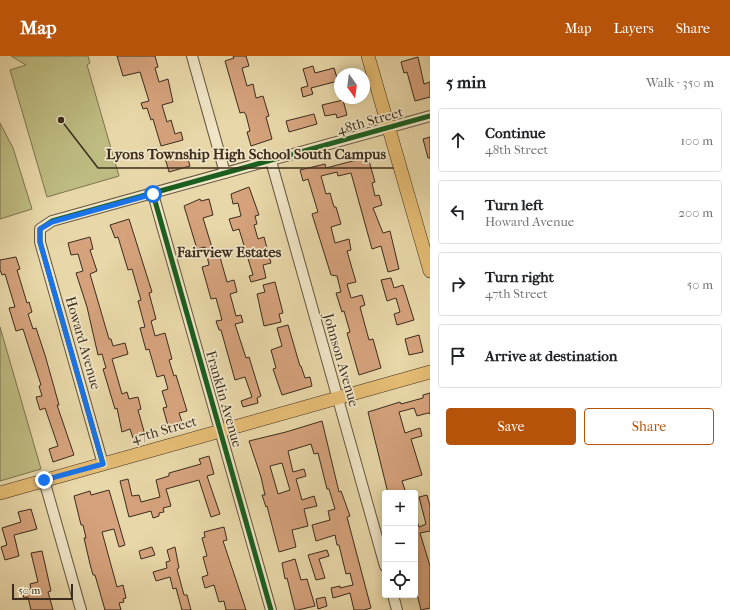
<!DOCTYPE html>
<meta charset="utf-8">
<style>
:root{--surface:#fff;--page:#f2f2f2;--text:#202124;--muted:#757577;--line:#e0e0e0;--accent:#b45309}
body{margin:0;font-family:"IM FELL French Canon",serif;background:var(--page);color:var(--text)}
.controls{position:absolute;right:12px;bottom:12px;display:grid;overflow:hidden;border-radius:4px;box-shadow:0 2px 10px #0003}
.controls button{width:36px;height:36px;display:grid;place-items:center;padding:0;border:0;border-bottom:1px solid var(--line);background:var(--surface);color:var(--text);font:20px sans-serif}
.compass{position:absolute;left:334px;top:12px;width:36px;height:36px;border-radius:50%;background:var(--surface);box-shadow:0 2px 10px #0003;rotate:166deg}
.scale{position:absolute;left:12px;bottom:10px;width:61px;box-sizing:border-box;padding-left:4px;border:2px solid #3b2c1e;border-top:0;font-size:11px;line-height:14px;white-space:nowrap;color:#3b2c1e;-webkit-text-stroke:3px #f0e5c6;paint-order:stroke}
.stop{position:absolute;width:12px;height:12px;margin:-9px;border:3px solid #1a73e8;border-radius:50%;background:#fff}
.stop.end{background:#1a73e8;border-color:#fff;box-shadow:0 1px 4px #0008}
.list{margin:0;padding:0;list-style:none}
h2{display:flex;justify-content:space-between;align-items:center;height:52px;margin:0;padding:0 16px;font-size:17px}
h2 small{font-size:13px;font-weight:400;color:var(--muted)}
.list li{display:grid;grid-template-columns:26px 1fr auto;gap:12px;align-items:center;box-sizing:border-box;height:64px;margin:0 8px 8px;padding:0 8px;border:1px solid var(--line);border-radius:4px}
.list b{display:block;font-size:15px;white-space:nowrap}
.list p{margin:0;font-size:13px;white-space:nowrap;color:var(--muted)}
.list em{font-size:13px;font-style:normal;color:var(--muted)}
.actions{display:flex;gap:8px;padding:12px 16px}
.actions a{flex:1;padding:9px 0;border:1px solid var(--accent);border-radius:4px;text-align:center;font-size:14px;color:var(--accent)}
.actions .main{background:var(--accent);color:#fff}
.icon{flex:none;width:22px;height:22px;fill:none;stroke:currentColor;stroke-width:2;stroke-linecap:round;stroke-linejoin:round}
.map{position:relative;flex:none;width:430px;height:554px;overflow:hidden}
header{display:flex;align-items:center;gap:24px;box-sizing:border-box;height:56px;padding:0 20px;background:var(--accent);color:#fff}
header strong{font-size:19px}
nav{display:flex;gap:22px;margin-inline-start:auto;font-size:14px}
main{display:flex}
aside{flex:1;background:var(--surface)}
.map>svg:first-child{display:block}
.green{fill:#bebc82;stroke:#7c7450}
.building{fill:#d5a27c;stroke:#3b2c1e;fill-rule:evenodd}
.lines{fill:none;stroke-linecap:round;stroke-linejoin:round}
.minor-casing{stroke:#665740;stroke-width:12}
.major-casing{stroke:#3b2c1e;stroke-width:14}
.minor{stroke:#f0e5c6;stroke-width:10}
.major{stroke:#e4bc74;stroke-width:13}
.cycleway-casing{stroke:#f0e5c6;stroke-width:8}
.cycleway{stroke:#1b5e20;stroke-width:5}
.route{stroke:#1a73e8;stroke-width:5}
.labels{text-anchor:middle;dominant-baseline:central;stroke-width:3.5;stroke-linejoin:round;paint-order:stroke}
.street-label{font-size:14px;fill:#3b2c1e;stroke:#f0e5c6}
.neighbourhood-label{font-size:15px;font-weight:bold;fill:#3b2c1e;stroke:#f0e5c6}
.leader{fill:none;stroke:#3b2c1e;stroke-width:1.5}
.callout-dot{fill:#3b2c1e;stroke:#f0e5c6;stroke-width:1.5}
.callout-label{font-size:15px;text-anchor:middle;font-weight:bold;fill:#3b2c1e;stroke:#f0e5c6;stroke-width:3.5;stroke-linejoin:round;paint-order:stroke}
</style>
<header>
<strong>Map</strong>
<nav><a>Map</a><a>Layers</a><a>Share</a></nav>
</header>
<main>
<div class="map">
<svg width="430" height="554" viewBox="0 0 430 554">
<rect width="100%" height="100%" fill="#e8d7a8"/>
<filter id="stains"><feTurbulence type="fractalNoise" baseFrequency=".005" numOctaves="4"/><feColorMatrix values="0 0 0 0 .2 0 0 0 0 .09 0 0 0 0 .02 0 0 0 .5 -.17"/></filter>
<radialGradient id="worn" r=".72"><stop offset=".6" stop-color="#630" stop-opacity="0"/><stop offset="1" stop-color="#630" stop-opacity=".3"/></radialGradient>
<g class="green">
<polygon points="11,0 88,0 90,7 87,9 119,120 47,141 10,14 26,9"/>
<polygon points="0,67 13,92 32,153 0,163"/>
<polygon points="0,271 41,413 0,425"/>
</g>
<g class="building">
<polygon points="117,0 155,0 158,11 155,12 159,26 168,23 173,46 162,49 167,66 171,64 175,78 181,76 183,84 161,90 153,63 151,64 147,52 143,53 141,47 149,45 140,16 123,20"/>
<polygon points="233,0 246,0 249,10 242,12 247,30 253,28 256,42 263,40 269,60 266,61 272,83 251,90 247,76 250,75 246,59 244,56 240,57 225,5 234,2"/>
<polygon points="418,1 424,28 430,26 430,41 415,45 407,16 404,17 401,6"/>
<polygon points="313,10 315,17 334,12 338,25 311,32 313,38 303,41 301,32 308,30 303,13"/>
<polygon points="343,44 347,59 337,62 336,58 325,60 322,49"/>
<polygon points="314,58 317,68 289,76 286,65"/>
<polygon points="430,81 430,102 428,102 423,83"/>
<polygon points="186,96 190,110 169,116 165,102"/>
<polygon points="368,101 375,126 372,127 375,140 379,139 382,149 373,152 383,177 390,175 399,213 388,216 381,190 372,193 351,117 338,120 337,116 321,120 326,138 330,137 334,151 336,151 341,168 331,171 335,187 349,183 351,194 347,195 356,226 347,228 351,242 362,239 365,249 360,251 369,284 373,283 381,312 359,319 347,277 350,276 344,255 342,256 336,237 341,236 337,220 331,219 312,158 318,156 308,123 303,125 300,114 325,108 326,112"/>
<polygon points="249,131 259,159 255,160 257,168 254,169 258,183 264,181 271,207 263,209 266,222 251,226 249,220 253,219 239,173 233,175 229,163 241,160 238,147 233,148 231,138"/>
<polygon points="200,143 201,145 209,143 213,159 203,162 213,195 218,194 227,226 234,224 237,236 230,238 236,260 241,259 243,266 235,268 246,302 249,301 261,340 257,342 258,347 243,351 241,345 252,341 245,321 235,324 221,274 219,274 216,265 222,264 216,242 211,243 202,211 209,209 205,191 197,193 184,150"/>
<polygon points="129,163 152,236 149,237 156,263 151,265 155,280 165,277 172,303 169,304 174,320 176,319 187,355 179,357 182,366 168,370 163,352 167,351 162,335 168,333 164,319 157,321 149,293 146,294 140,272 145,271 138,245 141,244 132,213 128,214 118,181 115,182 110,169"/>
<polygon points="90,181 93,193 90,194 97,215 90,218 109,283 111,283 113,290 125,287 128,298 112,303 122,338 127,336 129,343 138,341 141,353 138,354 145,379 133,382 130,373 122,376 117,352 115,353 103,313 106,312 102,298 98,299 87,251 76,217 83,215 78,198 71,199 68,187"/>
<polygon points="16,201 20,213 17,214 27,247 29,246 32,256 28,258 33,273 36,272 45,299 59,349 57,349 74,399 53,406 49,393 58,390 45,352 40,354 36,341 42,340 39,330 41,329 23,273 16,275 9,252 15,251 5,218 2,219 0,214 0,204"/>
<polygon points="391,222 394,232 403,229 414,264 397,269 394,258 400,256 396,242 387,245 381,224"/>
<polygon points="275,226 283,257 279,258 281,266 264,270 257,238 265,236 263,229"/>
<polygon points="288,269 300,310 301,310 305,322 310,321 312,330 282,339 273,313 276,312 271,294 282,290 277,272"/>
<polygon points="419,279 423,296 409,299 405,283"/>
<polygon points="430,337 430,358 428,357 417,360 414,352 399,356 405,377 420,372 422,380 411,383 422,419 402,425 406,437 388,437 368,356 400,346 401,348 423,342 423,339"/>
<path d="M322,365L339,436L341,435L350,460L347,461L371,552L364,554H354L350,537L333,542L331,532L340,530V532L353,529L350,517L346,518L339,489H337L335,479L316,485L312,469L330,464L328,455L335,453L329,433H327L318,397L314,398L311,388L288,395L293,416L304,413L306,420L296,423L302,444L314,440L317,450L304,453L308,470L292,474L296,491L279,496L267,450L266,451L262,439H265L261,421L249,385L286,376ZM282,407L290,434L278,438L270,410Z"/>
<polygon points="209,400 214,418 207,420 220,458 211,461 199,424 166,433 171,450 163,452 164,456 159,457 159,460 153,462 151,455 129,461 120,425 128,423 132,440 139,439 141,446 160,441 156,424 169,420 169,417 201,408 199,403"/>
<polygon points="109,434 125,489 119,491 114,473 102,476 117,531 123,529 126,542 123,543 124,546 119,547 121,554 105,554 95,519 93,519 90,508 84,482 86,482 83,469 81,469 74,440 90,435 91,439"/>
<polygon points="427,439 430,450 430,475 420,477 430,510 430,552 421,554 415,530 415,465 417,465 419,471 426,468 419,441"/>
<polygon points="31,453 37,473 14,479 19,500 5,504 1,491 7,489 2,472 21,466 18,456"/>
<polygon points="224,471 227,484 223,485 246,554 226,554 224,545 219,546 214,529 205,532 202,521 208,519 203,501 207,500 202,482 205,481 204,476"/>
<polygon points="152,491 155,499 141,503 139,495"/>
<polygon points="175,491 179,512 177,513 184,539 187,539 191,554 182,554 176,532 173,533 170,521 156,525 153,516 167,512 166,506 170,505 167,494"/>
<polygon points="327,494 329,500 319,503 325,522 316,524 308,499"/>
<polygon points="42,495 51,535 48,536 53,554 31,554 28,541 24,542 22,536 31,533 30,528 38,526 31,497"/>
<polygon points="295,503 301,524 307,523 315,550 298,554 295,554 287,522 285,523 282,507"/>
<polygon points="325,541 327,550 318,553 316,543"/>
</g>
<g class="lines">
<defs>
<g id="minor">
<polyline points="192,0 225,117"/>
<polyline points="271,105 385,510"/>
<polyline points="153,138 271,554"/>
<polyline points="103,408 40,186 40,173 52,165 430,60"/>
<polyline points="44,424 81,554"/>
<polyline points="393,539 397,554"/>
</g>
<g id="major">
<polyline points="368,0 430,215"/>
<polyline points="0,437 430,316"/>
</g>
</defs>
<use href="#minor" class="minor-casing"/>
<use href="#major" class="major-casing"/>
<use href="#minor" class="minor"/>
<use href="#major" class="major"/>
<defs>
<g id="cycleway">
<polyline points="153,138 271,554"/>
<polyline points="103,408 40,186 40,173 52,165 430,60"/>
</g>
</defs>
<use href="#cycleway" class="cycleway-casing"/>
<use href="#cycleway" class="cycleway"/>
</g>
<g class="lines">
<polyline class="route" points="44,424 103,408 40,186 40,173 52,166 153,138"/>
</g>
<g class="labels">
<g class="street-label">
<text transform="translate(370 65) rotate(-16)">48th Street</text>
<text transform="translate(83 287) rotate(74)">Howard Avenue</text>
<text transform="translate(341 304) rotate(74)">Johnson Avenue</text>
<text transform="translate(224 343) rotate(74)">Franklin Avenue</text>
<text transform="translate(164 374) rotate(-16)">47th Street</text>
</g>
<g class="neighbourhood-label">
<text x="229" y="196">Fairview Estates</text>
</g>
</g>
<path class="leader" d="M61 64L98 112H394"/>
<circle class="callout-dot" cx="61" cy="64" r="4"/>
<g class="callout-label">
<text x="246" y="103">Lyons Township High School South Campus</text>
</g>
<rect width="100%" height="100%" filter="url(#stains)"/>
<rect width="100%" height="100%" fill="url(#worn)"/>
</svg>
<div class="controls">
<button>+</button>
<button>−</button>
<button><svg class="icon" aria-label="locate" viewBox="0 0 24 24"><circle cx="12" cy="12" r="6"/><path d="M12 2v4M12 18v4M2 12h4M18 12h4"/></svg></button>
</div>
<svg class="compass" viewBox="-18 -18 36 36"><path d="M0-13l5 13h-10z" fill="#e53935"/><path d="M0 13l5-13h-10z" fill="#757577"/></svg>
<div class="scale">50 m</div>
<div class="stop" style="left:153px;top:138px"></div>
<div class="stop end" style="left:44px;top:424px"></div>
</div>
<aside>
<h2>5 min<small>Walk · 350 m</small></h2>
<ul class="list">
<li><svg class="icon" aria-label="ahead" viewBox="0 0 24 24"><path d="M12 20V5M6 11l6-6 6 6"/></svg><div><b>Continue</b><p>48th Street</p></div><em>100 m</em></li>
<li><svg class="icon" aria-label="left" viewBox="0 0 24 24"><path d="M17 20v-9H6M10 6l-5 5 5 5"/></svg><div><b>Turn left</b><p>Howard Avenue</p></div><em>200 m</em></li>
<li><svg class="icon" aria-label="right" viewBox="0 0 24 24"><path d="M7 20v-9h11M14 6l5 5-5 5"/></svg><div><b>Turn right</b><p>47th Street</p></div><em>50 m</em></li>
<li><svg class="icon" aria-label="arrive" viewBox="0 0 24 24"><path d="M6 21V4h12l-3 4 3 4H6"/></svg><div><b>Arrive at destination</b></div></li>
</ul>
<div class="actions"><a class="main">Save</a><a>Share</a></div>
</aside>
</main>
